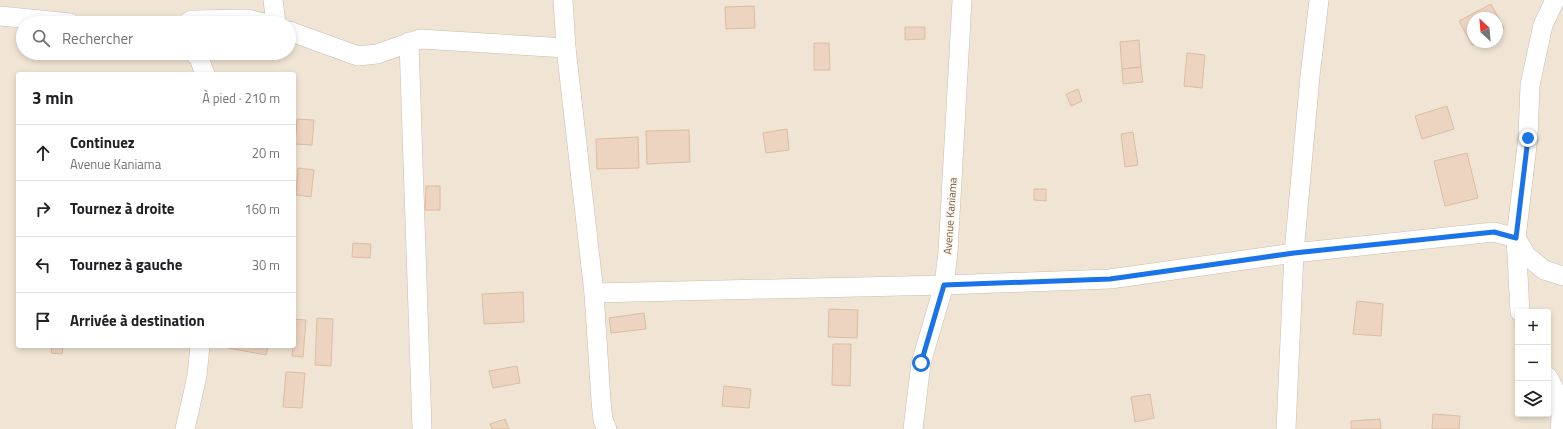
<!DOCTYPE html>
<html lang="fr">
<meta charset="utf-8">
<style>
:root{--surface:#fff;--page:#f6f6f6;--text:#202124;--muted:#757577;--line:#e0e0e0}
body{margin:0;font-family:"Titillium Web",sans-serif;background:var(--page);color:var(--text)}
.controls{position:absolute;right:12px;bottom:12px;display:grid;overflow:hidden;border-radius:4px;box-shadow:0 2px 6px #0003}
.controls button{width:36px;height:36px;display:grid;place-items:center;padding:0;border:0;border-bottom:1px solid var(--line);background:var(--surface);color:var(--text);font:20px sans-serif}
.compass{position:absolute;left:1467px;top:12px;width:36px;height:36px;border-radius:50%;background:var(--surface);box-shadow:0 2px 6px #0003;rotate:334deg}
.stop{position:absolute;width:12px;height:12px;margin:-9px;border:3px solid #1a73e8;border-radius:50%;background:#fff}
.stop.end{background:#1a73e8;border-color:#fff;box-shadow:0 1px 4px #0008}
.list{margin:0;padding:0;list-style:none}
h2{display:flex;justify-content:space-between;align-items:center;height:52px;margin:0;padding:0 16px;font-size:17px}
h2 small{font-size:13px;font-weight:400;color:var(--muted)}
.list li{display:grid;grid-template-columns:26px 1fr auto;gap:12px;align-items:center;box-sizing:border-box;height:56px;padding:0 16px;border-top:1px solid var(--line)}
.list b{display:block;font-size:15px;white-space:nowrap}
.list p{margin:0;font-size:13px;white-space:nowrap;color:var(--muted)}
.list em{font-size:13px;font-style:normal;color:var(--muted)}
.icon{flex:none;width:22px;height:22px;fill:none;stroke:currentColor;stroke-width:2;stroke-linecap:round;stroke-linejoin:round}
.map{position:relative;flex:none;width:1563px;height:429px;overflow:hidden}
.search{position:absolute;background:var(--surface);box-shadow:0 2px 6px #0003;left:16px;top:16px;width:280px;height:44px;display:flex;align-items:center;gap:10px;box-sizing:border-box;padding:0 14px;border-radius:22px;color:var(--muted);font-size:15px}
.panel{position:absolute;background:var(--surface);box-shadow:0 2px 6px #0003;left:16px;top:72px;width:280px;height:276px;border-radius:4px}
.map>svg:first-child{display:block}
.residential{fill:#f0e5d5;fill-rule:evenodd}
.building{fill:#ecd4c0;stroke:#dcbca3}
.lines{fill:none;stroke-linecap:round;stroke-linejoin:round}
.street-casing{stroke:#cabbad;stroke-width:20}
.street{stroke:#fff;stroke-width:19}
.route{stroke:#1a73e8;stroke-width:5}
.labels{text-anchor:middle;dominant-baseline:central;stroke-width:3;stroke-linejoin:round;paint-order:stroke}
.street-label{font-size:11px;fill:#705b4e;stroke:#fdf7eb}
</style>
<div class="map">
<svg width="1563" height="429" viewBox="0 0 1563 429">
<rect width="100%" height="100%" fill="#f9f3e6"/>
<path class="residential" d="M0,0H1563V429H0ZM1473,18H1497V42H1473ZM23,23H289V53H23ZM18,74H294V346H18ZM1518,312H1548V414H1518Z"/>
<g class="building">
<polygon points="1491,4 1504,28 1497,32 1497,18 1473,18 1473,42 1478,42 1472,45 1459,21"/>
<polygon points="754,6 755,28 726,29 725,7"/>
<polygon points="905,27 925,27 925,39 905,40"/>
<polygon points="1139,40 1141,67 1122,69 1120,42"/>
<polygon points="814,43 829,43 830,70 814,70"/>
<polygon points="1187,53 1205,55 1202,88 1184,86"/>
<polygon points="1141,67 1143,82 1123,84 1122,69"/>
<polygon points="1078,89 1082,101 1071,106 1066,94"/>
<polygon points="1447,106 1454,129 1422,139 1415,116"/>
<polygon points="297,119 314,120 312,145 295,144"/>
<polygon points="787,129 789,150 766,153 763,133"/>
<polygon points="689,130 690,162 647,164 646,131"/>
<polygon points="1133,132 1138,165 1125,167 1121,134"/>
<polygon points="638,137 639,168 597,169 596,139"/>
<polygon points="1467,153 1478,198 1445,206 1434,161"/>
<polygon points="298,168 314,170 311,197 296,195"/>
<polygon points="426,186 440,186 440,210 425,210"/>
<polygon points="1034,189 1046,189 1046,201 1034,200"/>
<polygon points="353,243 371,244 370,258 352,257"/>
<polygon points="523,292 524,322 484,324 482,294"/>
<polygon points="1357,301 1383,304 1381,336 1353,334"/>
<polygon points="829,309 858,310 857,338 828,337"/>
<polygon points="644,313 646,329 611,333 609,318"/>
<polygon points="317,318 333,319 331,366 315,365"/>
<polygon points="294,319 306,320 303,357 292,356 293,346 294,346"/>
<polygon points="833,344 851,344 850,386 832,385"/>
<polygon points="52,346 63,346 62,354 51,353"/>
<polygon points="228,346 268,346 266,355 228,348"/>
<polygon points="517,366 520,383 493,388 489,371"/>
<polygon points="286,372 305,373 302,408 283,407"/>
<polygon points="724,386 751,389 749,408 722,406"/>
<polygon points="1150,394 1154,418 1135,422 1131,397"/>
<polygon points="1433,414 1460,416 1459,429 1432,429"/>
<polygon points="505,419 509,429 492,429 490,424"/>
<polygon points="1380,419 1381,429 1351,429 1351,421"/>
</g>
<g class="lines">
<defs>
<g id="street">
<polyline points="273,0 276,23"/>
<polyline points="563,0 566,48 594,293 601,401 603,420 607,429"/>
<polyline points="1555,0 1543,25 1530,85 1528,137 1516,238 1526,255 1544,270 1563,276"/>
<polyline points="0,16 70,23"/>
<polyline points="187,23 192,20 247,19 264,23"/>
<polyline points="289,31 358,56 377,54 420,39 566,48"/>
<polyline points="409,42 422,429"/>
<polyline points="194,53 199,58 205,74"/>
<polyline points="594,293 944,285 1110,279 1294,253 1494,232 1516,238 1520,312"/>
<path d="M1548,377C1558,395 1563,407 1560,429"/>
<polyline points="185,429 197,376 200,346"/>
<polyline points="913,429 921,363 944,285 948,252 962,0"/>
<polyline points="1286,429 1294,253 1310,76 1319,0"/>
</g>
</defs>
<use href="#street" class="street-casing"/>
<use href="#street" class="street"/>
</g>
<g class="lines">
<polyline class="route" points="921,363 944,285 1110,279 1294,253 1494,232 1516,238 1528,138"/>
</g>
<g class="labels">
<g class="street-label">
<text transform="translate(950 216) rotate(-86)">Avenue Kaniama</text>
</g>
</g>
</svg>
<div class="controls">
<button>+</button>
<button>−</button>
<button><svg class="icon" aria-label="layers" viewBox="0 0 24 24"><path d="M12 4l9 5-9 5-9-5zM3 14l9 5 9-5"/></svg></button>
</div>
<svg class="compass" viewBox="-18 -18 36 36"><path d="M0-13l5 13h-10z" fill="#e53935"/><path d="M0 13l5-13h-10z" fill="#757577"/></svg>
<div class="stop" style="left:921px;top:363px"></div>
<div class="stop end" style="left:1528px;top:138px"></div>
<div class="search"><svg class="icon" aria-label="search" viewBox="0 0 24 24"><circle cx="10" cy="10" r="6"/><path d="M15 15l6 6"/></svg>Rechercher</div>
<section class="panel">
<h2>3 min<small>À pied · 210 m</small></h2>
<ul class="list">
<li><svg class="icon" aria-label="ahead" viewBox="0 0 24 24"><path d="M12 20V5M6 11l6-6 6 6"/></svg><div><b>Continuez</b><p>Avenue Kaniama</p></div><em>20 m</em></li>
<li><svg class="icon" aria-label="right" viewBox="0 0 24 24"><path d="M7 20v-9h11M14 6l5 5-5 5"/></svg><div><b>Tournez à droite</b></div><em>160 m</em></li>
<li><svg class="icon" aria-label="left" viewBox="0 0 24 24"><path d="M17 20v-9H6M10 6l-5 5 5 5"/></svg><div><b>Tournez à gauche</b></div><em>30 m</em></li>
<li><svg class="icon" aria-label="arrive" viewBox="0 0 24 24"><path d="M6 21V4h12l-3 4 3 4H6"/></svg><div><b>Arrivée à destination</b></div></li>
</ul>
</section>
</div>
